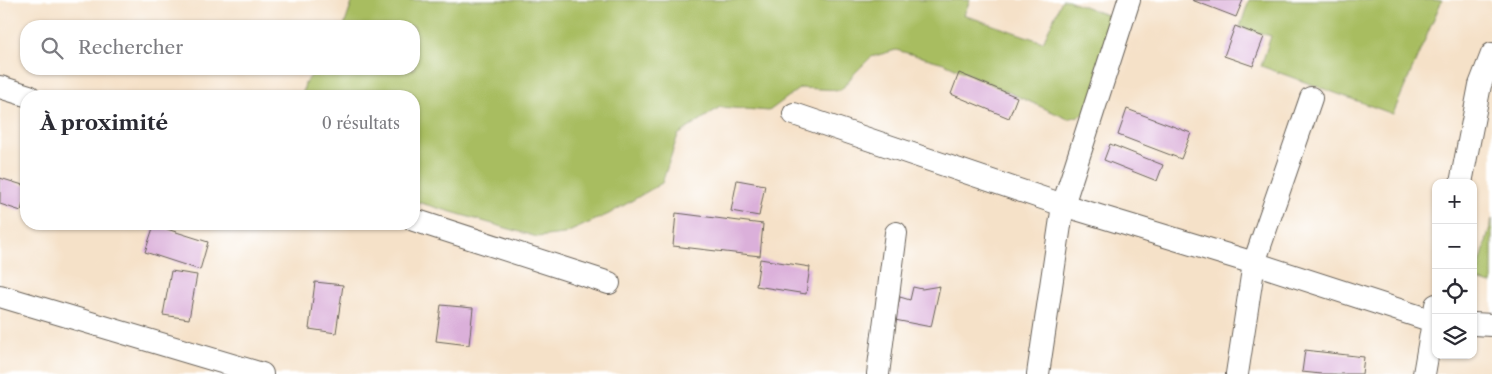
<!DOCTYPE html>
<html lang="fr">
<meta charset="utf-8">
<style>
:root{--surface:#fff;--page:#f2f2f3;--text:#2b2b33;--muted:#7c7c81;--line:#e1e1e2}
body{margin:0;font-family:"Libre Caslon Text",serif;background:var(--page);color:var(--text)}
.controls{position:absolute;right:15px;bottom:15px;display:grid;overflow:hidden;border-radius:10px;box-shadow:0 1px 4px #0004}
.controls button{width:45px;height:45px;display:grid;place-items:center;padding:0;border:0;border-bottom:1px solid var(--line);background:var(--surface);color:var(--text);font:25px sans-serif}
.list{margin:0;padding:0;list-style:none}
h2{display:flex;justify-content:space-between;align-items:center;height:65px;margin:0;padding:0 20px;font-size:21px}
h2 small{font-size:16px;font-weight:400;color:var(--muted)}
.icon{flex:none;width:28px;height:28px;fill:none;stroke:currentColor;stroke-width:2;stroke-linecap:round;stroke-linejoin:round}
.map{position:relative;flex:none;width:1492px;height:374px;overflow:hidden}
.search{position:absolute;background:var(--surface);box-shadow:0 1px 4px #0004;left:20px;top:20px;width:400px;height:55px;display:flex;align-items:center;gap:12px;box-sizing:border-box;padding:0 18px;border-radius:20px;color:var(--muted);font-size:19px}
.panel{position:absolute;background:var(--surface);box-shadow:0 1px 4px #0004;left:20px;top:90px;width:400px;height:140px;border-radius:20px}
.map>svg:first-child{display:block}
.green{fill:#a8bd61;stroke:#626c3e}
.building{fill:#dbb0da}
.lines{fill:none;stroke-linecap:round;stroke-linejoin:round}
.street-casing{stroke:#686158;stroke-width:24}
.street{stroke:#fff;stroke-width:22}
</style>
<div class="map">
<svg width="1492" height="374" viewBox="0 0 1492 374">
<rect width="100%" height="100%" fill="#fff"/>
<filter id="ink" filterUnits="userSpaceOnUse"><feTurbulence type="fractalNoise" baseFrequency=".02" numOctaves="2"/><feDisplacementMap in="SourceGraphic" scale="10" xChannelSelector="R" yChannelSelector="G"/><feConvolveMatrix kernelMatrix="1 2 1 2 8 2 1 2 1" color-interpolation-filters="sRGB"/></filter>
<filter id="wash" filterUnits="userSpaceOnUse"><feTurbulence type="fractalNoise" baseFrequency=".0096" numOctaves="4" result="noise"/><feDisplacementMap in="SourceGraphic" scale="20" xChannelSelector="R" yChannelSelector="G"/><feGaussianBlur stdDeviation="1.12" result="paint"/><feColorMatrix in="noise" values="0 0 0 0 0 0 0 0 0 0 0 0 0 0 0 0 0 1.4 0 .05"/><feComposite in="paint" operator="in"/></filter>
<g filter="url(#wash)">
<rect width="100%" height="100%" fill="#f5e1c8"/>
<g class="green">
<polygon points="353,0 970,0 964,15 1043,42 1062,0 1068,0 1130,24 1099,110 1068,119 944,63 896,50 871,57 854,74 841,90 800,88 769,111 720,107 678,135 662,183 609,214 564,234 537,237 414,201 414,96 302,96 305,83 317,69 414,69 414,26 344,26"/>
<polygon points="1249,0 1442,0 1393,114 1261,66 1271,36 1240,27"/>
<polygon points="1492,219 1492,284 1476,280"/>
</g>
<g id="blocks">
<g class="building">
<polygon points="1192,0 1243,0 1236,17"/>
<polygon points="1235,26 1264,37 1253,66 1224,56"/>
<polygon points="959,73 1017,97 1009,118 951,94"/>
<polygon points="1127,109 1191,133 1181,159 1118,135"/>
<polygon points="1110,144 1163,165 1157,181 1104,160"/>
<polygon points="0,178 26,186 26,193 21,211 0,204"/>
<polygon points="737,180 765,185 759,216 731,211"/>
<polygon points="676,213 763,224 760,256 673,246"/>
<polygon points="154,225 208,242 200,270 145,252"/>
<polygon points="760,259 810,267 806,294 756,286"/>
<polygon points="171,271 197,275 189,319 163,315"/>
<polygon points="315,282 343,285 336,333 309,329"/>
<polygon points="940,286 931,327 895,320 900,297 910,300 913,287 922,289"/>
<polygon points="441,305 473,308 469,345 436,341"/>
<polygon points="1305,350 1364,357 1362,374 1321,374 1302,372"/>
</g>
</g>
</g>
<g filter="url(#ink)">
<use href="#blocks" fill-opacity="0" stroke="#686158" stroke-width="1"/>
<g class="lines">
<defs>
<g id="street">
<polyline points="0,87 29,96"/>
<polyline points="794,114 1063,205 1254,263 1436,322"/>
<polyline points="1461,183 1480,85 1492,54"/>
<polyline points="414,220 609,283"/>
<polyline points="0,296 262,374"/>
<polyline points="1473,324 1492,325"/>
<polyline points="878,374 896,233"/>
<polyline points="1038,374 1063,205 1129,0"/>
<polyline points="1237,374 1254,263 1311,98"/>
<polyline points="1424,374 1436,305"/>
</g>
</defs>
<use href="#street" class="street-casing"/>
<use href="#street" class="street"/>
</g>
</g>
</svg>
<div class="controls">
<button>+</button>
<button>−</button>
<button><svg class="icon" aria-label="locate" viewBox="0 0 24 24"><circle cx="12" cy="12" r="6"/><path d="M12 2v4M12 18v4M2 12h4M18 12h4"/></svg></button>
<button><svg class="icon" aria-label="layers" viewBox="0 0 24 24"><path d="M12 4l9 5-9 5-9-5zM3 14l9 5 9-5"/></svg></button>
</div>
<div class="search"><svg class="icon" aria-label="search" viewBox="0 0 24 24"><circle cx="10" cy="10" r="6"/><path d="M15 15l6 6"/></svg>Rechercher</div>
<section class="panel">
<h2>À proximité<small>0 résultats</small></h2>
<ul class="list">
</ul>
</section>
</div>
